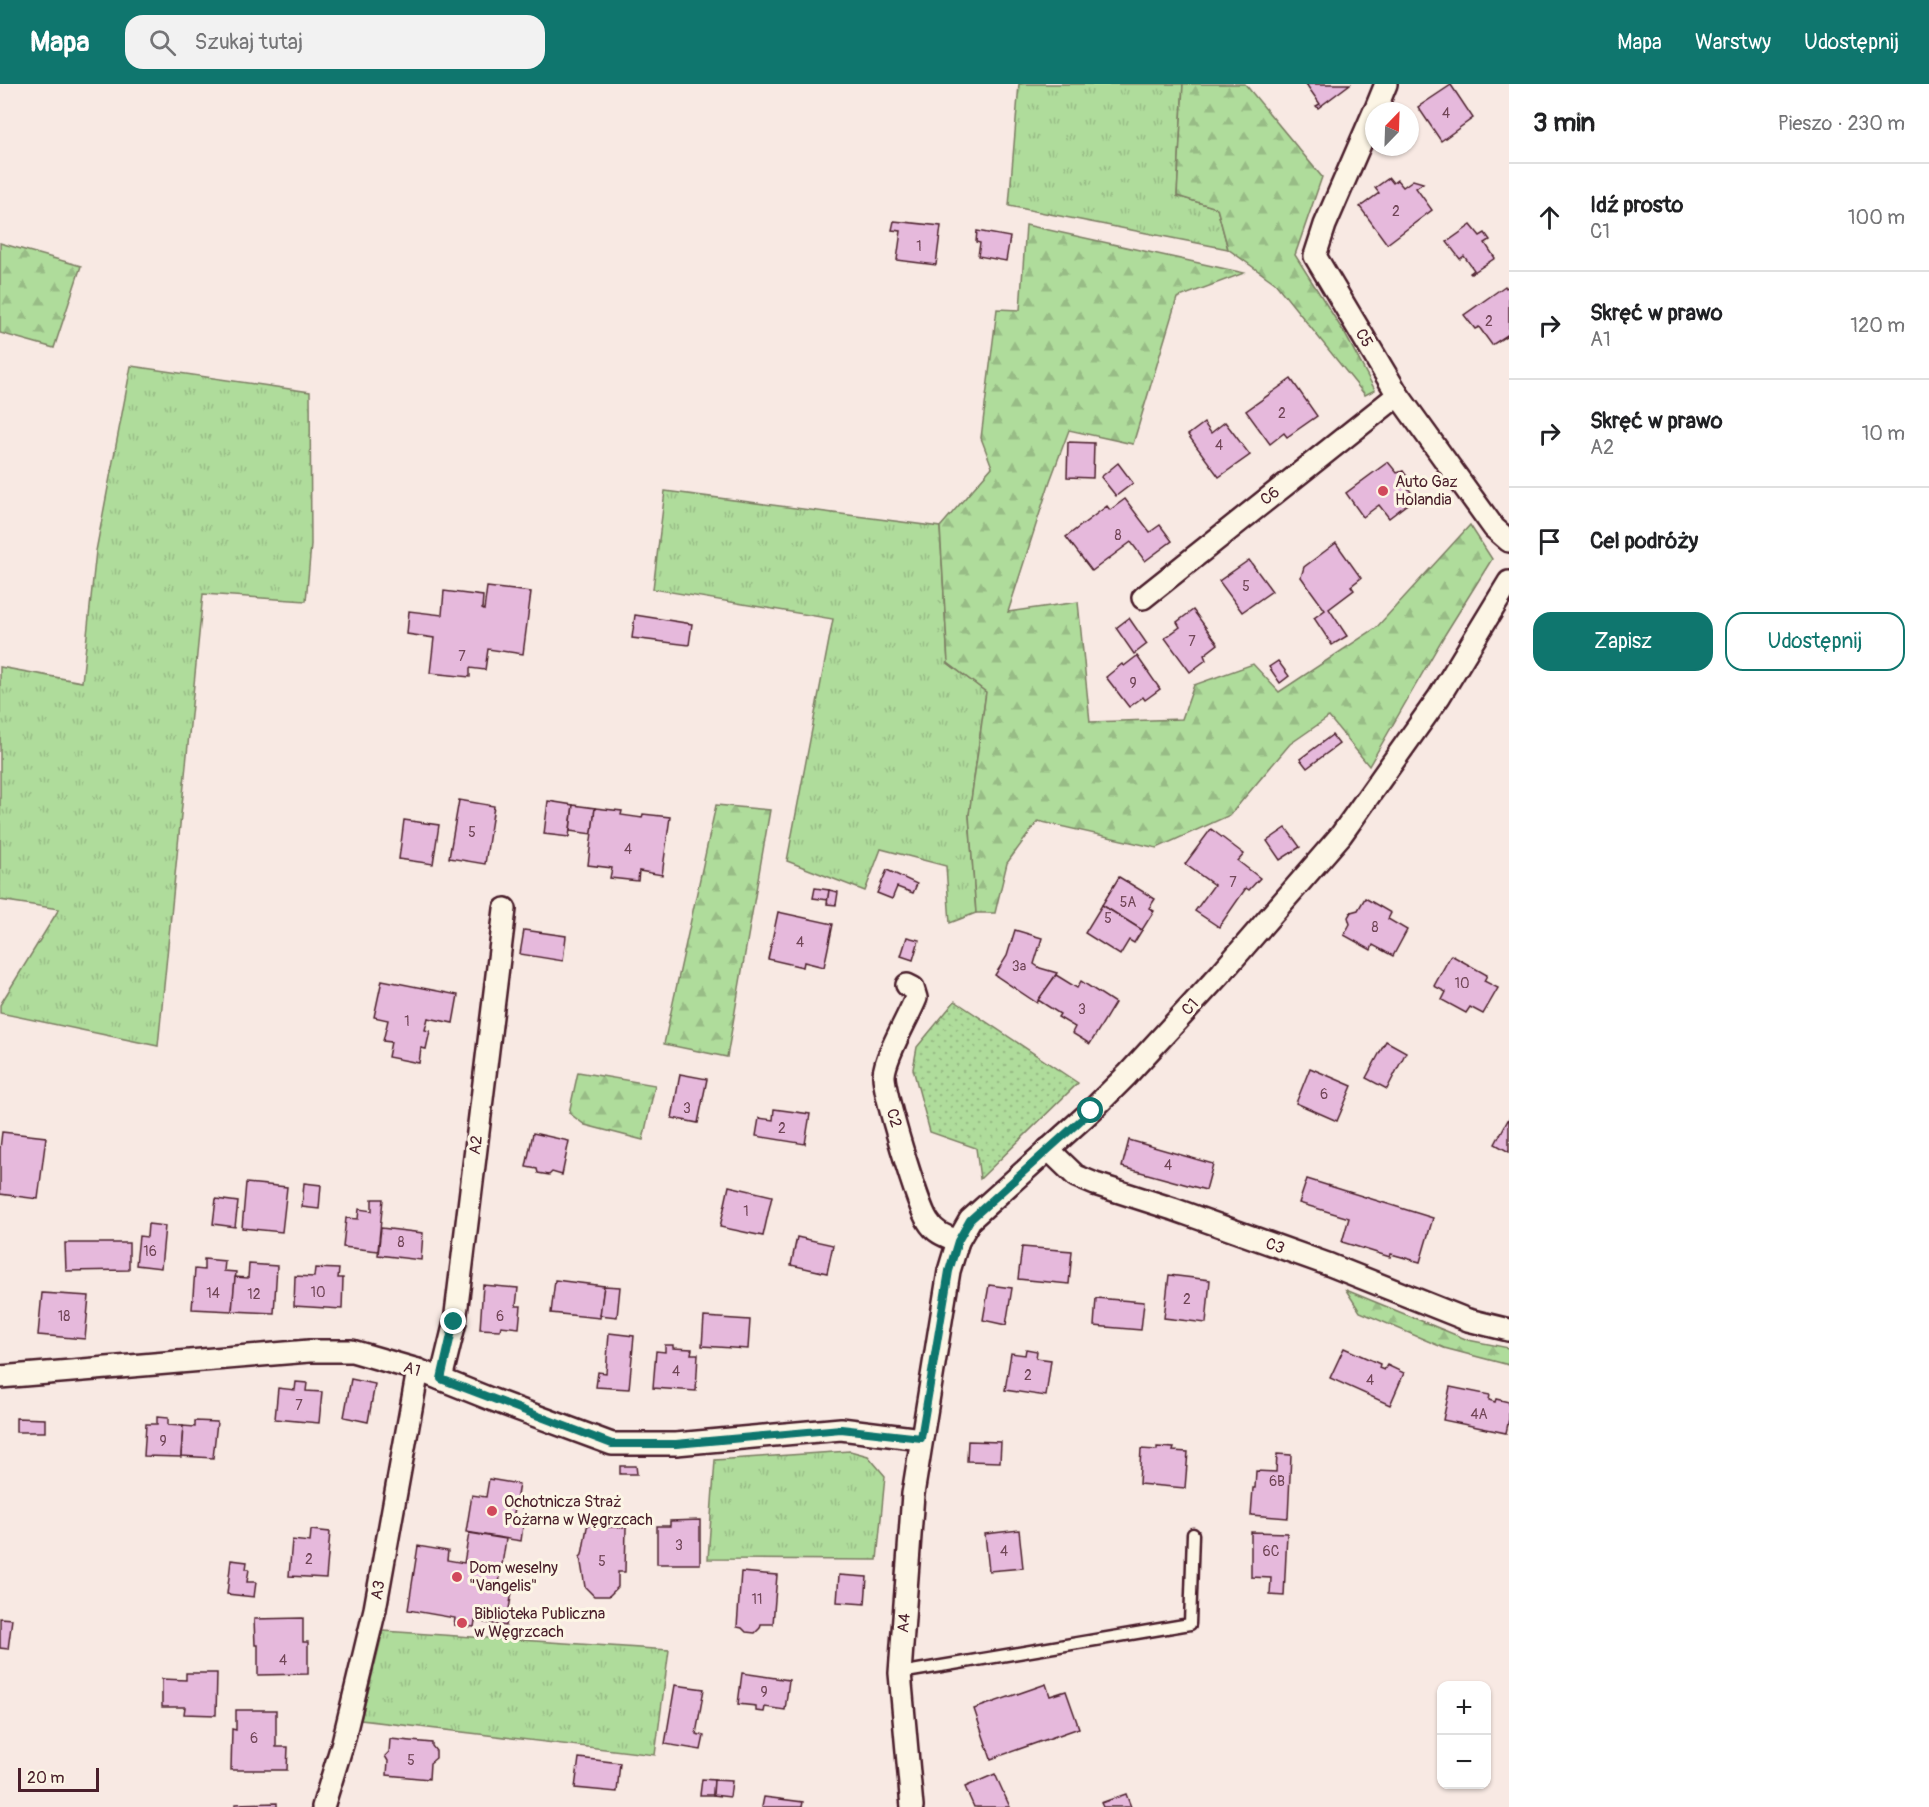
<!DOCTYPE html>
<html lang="pl">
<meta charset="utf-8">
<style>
:root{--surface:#fff;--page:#f2f2f2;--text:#202124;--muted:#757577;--line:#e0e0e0;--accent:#0f766e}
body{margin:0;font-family:Pangolin,sans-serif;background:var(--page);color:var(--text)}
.controls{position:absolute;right:18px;bottom:18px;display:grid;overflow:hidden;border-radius:12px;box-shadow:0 2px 4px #0004}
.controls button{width:54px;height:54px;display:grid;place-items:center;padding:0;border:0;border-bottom:2px solid var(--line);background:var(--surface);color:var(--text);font:30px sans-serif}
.compass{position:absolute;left:1365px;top:18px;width:54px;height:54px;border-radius:50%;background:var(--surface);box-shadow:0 2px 4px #0004;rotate:23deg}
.scale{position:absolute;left:18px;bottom:15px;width:81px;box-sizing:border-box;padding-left:6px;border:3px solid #4a1f2b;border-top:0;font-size:16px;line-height:21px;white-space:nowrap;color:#4a1f2b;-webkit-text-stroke:4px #fcf5e5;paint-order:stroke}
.stop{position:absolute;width:18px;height:18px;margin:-14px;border:4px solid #0f766e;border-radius:50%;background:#fff}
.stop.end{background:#0f766e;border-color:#fff;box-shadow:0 2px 6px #0008}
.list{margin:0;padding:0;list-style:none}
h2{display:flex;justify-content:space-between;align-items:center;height:78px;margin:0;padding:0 24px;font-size:26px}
h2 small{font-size:20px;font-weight:400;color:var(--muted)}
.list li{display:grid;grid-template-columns:39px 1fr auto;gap:18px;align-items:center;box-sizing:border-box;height:108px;padding:0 24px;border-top:2px solid var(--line)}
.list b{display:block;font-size:22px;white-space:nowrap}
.list p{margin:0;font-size:20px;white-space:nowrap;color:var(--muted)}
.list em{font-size:20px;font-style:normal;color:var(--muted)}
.actions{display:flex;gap:12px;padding:18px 24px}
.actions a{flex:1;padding:14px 0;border:2px solid var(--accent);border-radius:18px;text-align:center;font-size:21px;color:var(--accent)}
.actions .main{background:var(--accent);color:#fff}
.icon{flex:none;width:33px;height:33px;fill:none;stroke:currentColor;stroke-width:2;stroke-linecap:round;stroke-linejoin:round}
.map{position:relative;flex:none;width:1509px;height:1723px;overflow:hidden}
header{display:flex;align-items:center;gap:36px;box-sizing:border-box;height:84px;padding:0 30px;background:var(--accent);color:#fff}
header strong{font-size:28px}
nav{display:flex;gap:33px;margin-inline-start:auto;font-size:21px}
.search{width:420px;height:54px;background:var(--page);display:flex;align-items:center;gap:15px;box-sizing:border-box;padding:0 21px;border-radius:18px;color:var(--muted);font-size:22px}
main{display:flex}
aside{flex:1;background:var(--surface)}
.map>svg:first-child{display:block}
.grass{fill:url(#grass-tufts);stroke:#7c7e63;stroke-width:1.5}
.forest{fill:url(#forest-firs);stroke:#7c7e63;stroke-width:1.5}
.park{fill:url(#park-dots);stroke:#7c7e63;stroke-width:1.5}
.building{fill:#e6b9dc;stroke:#4a1f2b;stroke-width:1.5}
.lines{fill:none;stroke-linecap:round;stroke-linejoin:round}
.lane-casing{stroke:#4a1f2b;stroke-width:15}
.street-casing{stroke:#4a1f2b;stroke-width:26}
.lane{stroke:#fcf5e5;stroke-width:10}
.street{stroke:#fcf5e5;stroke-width:21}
.route{stroke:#0f766e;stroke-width:8}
.poi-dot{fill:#d1495b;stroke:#fcf5e5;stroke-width:2}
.labels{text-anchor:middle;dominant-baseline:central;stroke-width:6;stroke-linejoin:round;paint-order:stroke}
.number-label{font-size:14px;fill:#714657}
.street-label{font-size:16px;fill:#4a1f2b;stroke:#fcf5e5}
.poi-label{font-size:16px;fill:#4a1f2b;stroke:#fcf5e5;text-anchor:start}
</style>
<header>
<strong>Mapa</strong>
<div class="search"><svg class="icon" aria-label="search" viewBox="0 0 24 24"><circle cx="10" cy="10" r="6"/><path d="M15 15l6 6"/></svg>Szukaj tutaj</div>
<nav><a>Mapa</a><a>Warstwy</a><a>Udostępnij</a></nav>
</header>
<main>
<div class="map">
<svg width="1509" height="1723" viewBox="0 0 1509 1723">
<defs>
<pattern id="grass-tufts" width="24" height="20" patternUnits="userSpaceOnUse" patternTransform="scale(1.5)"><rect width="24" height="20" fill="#afdc9b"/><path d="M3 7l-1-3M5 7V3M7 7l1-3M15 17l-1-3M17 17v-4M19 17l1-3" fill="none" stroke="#98bc86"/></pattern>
<pattern id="forest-firs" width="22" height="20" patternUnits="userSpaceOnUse" patternTransform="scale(1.5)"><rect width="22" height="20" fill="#afdc9b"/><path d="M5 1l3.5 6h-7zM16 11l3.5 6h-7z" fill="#98bc86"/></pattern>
<pattern id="park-dots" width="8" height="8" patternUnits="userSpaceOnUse" patternTransform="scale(1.5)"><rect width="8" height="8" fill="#afdc9b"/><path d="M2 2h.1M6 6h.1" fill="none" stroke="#98bc86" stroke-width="1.8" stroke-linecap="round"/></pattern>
</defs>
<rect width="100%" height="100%" fill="#f8e9e3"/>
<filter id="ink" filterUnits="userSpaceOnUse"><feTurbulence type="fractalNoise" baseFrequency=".0167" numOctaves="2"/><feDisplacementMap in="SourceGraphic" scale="12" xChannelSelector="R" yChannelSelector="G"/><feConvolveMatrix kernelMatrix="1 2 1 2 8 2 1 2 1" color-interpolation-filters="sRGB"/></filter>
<g filter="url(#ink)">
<g class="grass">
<polygon points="1019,0 1183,0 1177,112 1217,124 1228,165 1009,122"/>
<polygon points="131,282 310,308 311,461 306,517 203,510 158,962 0,929 0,921 59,825 0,816 0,583 82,598 96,467"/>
<polygon points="665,407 940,443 948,579 986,608 969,731 976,829 950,839 946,782 881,765 865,807 787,777 833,535 653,505"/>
<polygon points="850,1367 868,1372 885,1392 877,1476 708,1475 715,1376"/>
<polygon points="383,1547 669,1566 655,1671 361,1636"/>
</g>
<g class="forest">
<polygon points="1183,0 1245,0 1322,93 1295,171 1345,250 1375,306 1365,311 1275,199 1228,165 1217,124 1177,112"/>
<polygon points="1026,141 1244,189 1177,214 1133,360 1069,346 1050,397 1008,528 1078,518 1090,638 1182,635 1194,601 1253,580 1279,608 1376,544 1470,441 1492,475 1444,552 1369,682 1329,633 1290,660 1230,731 1157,764 1038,737 1007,779 995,829 976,829 969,731 986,608 948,579 940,443 992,383 981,354 997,225 1020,226"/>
<polygon points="0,159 81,182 54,264 0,249"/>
<polygon points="716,721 770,726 727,973 664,960"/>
<polygon points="578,988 655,1001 643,1056 585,1041 569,1029"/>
<polygon points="1346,1206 1468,1256 1509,1264 1509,1281 1444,1264 1360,1228"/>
</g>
<polygon class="park" points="955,917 1078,999 980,1095 976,1064 930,1048 913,985 917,963"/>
<g class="building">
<polygon points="1306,0 1350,0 1318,24 1316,22 1320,20"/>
<polygon points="1451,1 1473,34 1441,57 1418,23"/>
<polygon points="1389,94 1393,99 1397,96 1403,103 1413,96 1423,99 1416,104 1432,126 1387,160 1360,123 1379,109 1375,104"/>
<polygon points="894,137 941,142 936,181 897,176 901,147 892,146"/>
<polygon points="1471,141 1480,152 1485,149 1490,156 1485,159 1495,174 1471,190 1470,189 1474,186 1464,172 1460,175 1447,158"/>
<polygon points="977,147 1010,153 1006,177 978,172 980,159 976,158"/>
<polygon points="1505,202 1506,204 1509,202 1509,250 1492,261 1479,243 1475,245 1464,231"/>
<polygon points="1291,295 1317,332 1287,353 1284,349 1270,360 1246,327"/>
<polygon points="1225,338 1250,371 1219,393 1188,351 1204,339 1211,349"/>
<polygon points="1068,358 1094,359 1093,394 1067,393"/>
<polygon points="1388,378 1397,389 1403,387 1408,394 1404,398 1415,414 1389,434 1379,421 1363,433 1346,409"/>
<polygon points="1118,379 1133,399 1116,412 1101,393"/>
<polygon points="1125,415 1150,448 1160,441 1172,457 1145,477 1131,458 1092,487 1066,453 1107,422 1110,426"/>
<polygon points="1336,459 1361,494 1351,502 1354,506 1329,525 1347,552 1332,561 1314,534 1325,526 1301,493 1304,483"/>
<polygon points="1249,476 1272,507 1242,528 1219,497"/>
<polygon points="487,503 531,508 523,570 488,565 485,586 470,584 470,593 430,589 434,554 407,550 409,527 442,531 444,507 483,512 482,525 484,526"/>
<polygon points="1193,526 1218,560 1204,571 1206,576 1190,588 1165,554 1180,543 1177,538"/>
<polygon points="635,531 692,540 689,561 632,554"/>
<polygon points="1129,534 1147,560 1134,570 1116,544"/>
<polygon points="1137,572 1160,605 1145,616 1143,613 1129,623 1106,593 1122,580 1124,582"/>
<polygon points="1278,577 1289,592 1280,599 1269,583"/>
<polygon points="1332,651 1339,660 1307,684 1300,675"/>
<polygon points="459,716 494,722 485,780 449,774"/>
<polygon points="548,717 573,721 569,753 544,750"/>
<polygon points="573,721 595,724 592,750 570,747"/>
<polygon points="595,724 622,727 621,731 642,734 643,730 670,733 662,791 639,787 638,797 610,794 612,784 588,781"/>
<polygon points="404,736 439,741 433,780 399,775"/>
<polygon points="1286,744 1300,763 1280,776 1267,757"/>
<polygon points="1211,745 1244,770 1238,777 1260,794 1249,806 1246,804 1219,843 1195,827 1214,801 1185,780"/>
<polygon points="887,786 917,800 913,809 897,803 892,815 877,809"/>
<polygon points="1119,793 1155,815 1149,824 1154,827 1142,846 1102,821"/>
<polygon points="815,804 829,806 828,816 813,814"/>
<polygon points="829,806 838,808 836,821 827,820"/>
<polygon points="1365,814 1391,829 1388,835 1407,846 1393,872 1373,861 1371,866 1344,851 1350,840 1348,833 1351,828 1358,826"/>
<polygon points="1102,821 1142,846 1134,859 1129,856 1120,871 1085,849"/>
<polygon points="778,828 833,840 824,883 804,878 803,883 768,875"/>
<polygon points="524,846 566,852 563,877 520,870"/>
<polygon points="1015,846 1042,854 1034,880 1040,884 1057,889 1037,919 995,891 1007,872"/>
<polygon points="907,853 919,856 913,876 901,872"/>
<polygon points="1451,871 1487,891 1484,897 1498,904 1483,930 1470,923 1466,929 1442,916 1446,908 1434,902"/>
<polygon points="1056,891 1077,904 1081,897 1115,919 1090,960 1072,949 1075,943 1058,933 1060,930 1038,916"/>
<polygon points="382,896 458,911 453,939 428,934 425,946 430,947 426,965 421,964 419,979 388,973 391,958 383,957 388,936 374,933"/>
<polygon points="1386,957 1406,968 1387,1005 1366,994"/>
<polygon points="1310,984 1352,1002 1337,1037 1296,1019"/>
<polygon points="680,990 707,995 698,1039 672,1034"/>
<polygon points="774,1025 810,1030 805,1060 756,1052 759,1034 773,1036"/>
<polygon points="1509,1034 1509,1068 1495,1060"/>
<polygon points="2,1048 46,1053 38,1115 0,1110 0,1065"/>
<polygon points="533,1049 569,1057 562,1091 552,1088 549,1091 538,1089 537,1085 526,1083"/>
<polygon points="1129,1056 1213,1080 1206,1106 1122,1083"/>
<polygon points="1307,1095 1433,1134 1420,1178 1391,1170 1390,1173 1342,1158 1349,1134 1299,1119"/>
<polygon points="246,1099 287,1103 282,1148 242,1144"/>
<polygon points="304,1099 321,1101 319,1125 302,1123"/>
<polygon points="729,1102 772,1112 763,1152 720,1143"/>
<polygon points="216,1115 238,1118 235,1143 213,1140"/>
<polygon points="372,1115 383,1115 378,1167 343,1163 346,1134 358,1135 359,1125 372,1127"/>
<polygon points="148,1140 165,1142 161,1184 136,1181 139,1152 147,1153"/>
<polygon points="381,1144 423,1149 421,1176 378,1171"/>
<polygon points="797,1153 833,1161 827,1189 791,1181"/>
<polygon points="65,1159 129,1159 129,1186 66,1187"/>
<polygon points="1022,1163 1072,1167 1069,1200 1018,1195"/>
<polygon points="204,1175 225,1177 224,1187 236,1188 232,1227 192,1225 195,1185 204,1186"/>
<polygon points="249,1180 277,1182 274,1229 232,1227 235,1193 248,1194"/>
<polygon points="315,1184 339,1185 338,1194 343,1194 342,1225 294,1222 295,1192 314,1193"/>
<polygon points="1169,1191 1210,1196 1206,1239 1164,1234"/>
<polygon points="555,1196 604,1202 600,1234 551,1229"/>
<polygon points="483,1201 518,1204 516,1222 521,1222 519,1244 501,1242 500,1246 480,1245"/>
<polygon points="989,1201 1012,1204 1006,1241 983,1236"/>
<polygon points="604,1202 620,1203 617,1233 600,1231"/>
<polygon points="42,1209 89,1212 85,1255 38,1251"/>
<polygon points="1096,1214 1144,1218 1141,1246 1094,1242"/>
<polygon points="704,1233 750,1236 748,1265 702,1262"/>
<polygon points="609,1249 634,1252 629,1305 596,1303 598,1288 606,1289"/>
<polygon points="665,1261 673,1261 673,1264 692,1265 691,1270 698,1270 696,1307 653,1304 656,1267 665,1268"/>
<polygon points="1344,1264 1380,1280 1379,1284 1384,1286 1387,1281 1404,1289 1390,1321 1330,1294"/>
<polygon points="1026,1265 1037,1267 1036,1274 1051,1276 1046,1312 1005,1306 1011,1269 1025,1271"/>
<polygon points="351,1295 375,1300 368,1338 344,1333"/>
<polygon points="296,1298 307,1299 306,1307 322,1308 319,1339 275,1335 278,1304 295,1306"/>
<polygon points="1450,1303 1490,1311 1489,1316 1495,1318 1496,1315 1509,1318 1509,1335 1506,1349 1443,1336"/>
<polygon points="157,1333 168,1334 168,1341 183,1342 181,1373 144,1372 146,1340 157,1340"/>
<polygon points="16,1334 45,1335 45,1348 16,1348"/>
<polygon points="195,1337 217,1338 213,1374 181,1372 183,1342 195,1343"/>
<polygon points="968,1357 1001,1358 1000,1378 967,1377"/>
<polygon points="1157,1363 1174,1364 1173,1367 1188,1368 1185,1404 1139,1400 1141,1365 1157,1366"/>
<polygon points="1277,1370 1291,1371 1288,1434 1251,1431 1253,1404 1255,1404 1256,1387 1276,1388"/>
<polygon points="620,1382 636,1382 637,1390 620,1390"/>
<polygon points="489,1395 519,1400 512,1441 523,1442 521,1457 466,1448 472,1411 486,1413"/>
<polygon points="700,1436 700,1480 657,1480 657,1442 670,1442 670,1437"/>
<polygon points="591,1438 598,1438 601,1443 626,1443 625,1488 618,1488 618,1503 609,1512 594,1512 585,1503 580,1473 582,1471 587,1443"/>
<polygon points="311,1446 330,1448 326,1494 289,1492 292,1456 310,1458"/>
<polygon points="1019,1446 1023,1484 989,1487 985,1450"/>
<polygon points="1251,1448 1287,1449 1284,1512 1270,1511 1271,1494 1251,1493"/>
<polygon points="469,1449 506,1455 498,1506 512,1508 506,1542 475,1537 474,1543 454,1541 455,1534 408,1526 418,1462 448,1467 447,1476 464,1479"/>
<polygon points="231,1476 247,1478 246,1485 249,1485 247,1498 256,1498 254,1513 227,1510"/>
<polygon points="741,1488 777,1491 773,1540 761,1540 760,1544 755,1549 746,1548 742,1544 737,1543"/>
<polygon points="839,1491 867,1493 865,1520 837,1518"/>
<polygon points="0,1534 12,1535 8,1565 0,1564"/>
<polygon points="303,1534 303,1558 308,1558 308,1590 258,1591 258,1561 255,1561 254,1535"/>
<polygon points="186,1589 217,1589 216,1631 184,1630 185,1623 162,1623 162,1595 186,1596"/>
<polygon points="742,1589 789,1596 785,1626 765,1623 764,1628 756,1627 756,1622 738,1620"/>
<polygon points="1046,1600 1050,1612 1066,1607 1079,1644 991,1675 974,1625"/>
<polygon points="675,1601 704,1605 696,1650 704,1652 701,1666 665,1660"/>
<polygon points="236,1626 276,1626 276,1663 288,1663 287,1686 231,1686 232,1645 236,1646"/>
<polygon points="390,1655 432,1659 432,1662 436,1667 436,1674 430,1679 429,1695 387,1691 388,1677 385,1672 389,1668"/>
<polygon points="579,1674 620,1679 617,1708 575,1704"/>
<polygon points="995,1690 1010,1723 974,1723 965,1703"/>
<polygon points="702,1695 714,1696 713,1711 700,1711"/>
<polygon points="714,1696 732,1697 730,1713 713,1711"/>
<polygon points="1126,1710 1131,1723 1103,1723 1101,1719"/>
<polygon points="764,1713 803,1718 802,1723 762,1723"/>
<polygon points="277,1719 277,1723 235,1723 235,1720"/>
</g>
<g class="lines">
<defs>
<polyline id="lane" points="900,1589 1190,1540 1193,1450"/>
<g id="street">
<polyline points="1375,27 1386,0"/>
<polyline points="1374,28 1325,141 1315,172 1398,311 1494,444 1509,457"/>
<polyline points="1143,514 1398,311"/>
<path d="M907,901L913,904L916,914C908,934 885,972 884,991C883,1007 918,1123 928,1137C935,1149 945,1152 958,1157"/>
<polyline points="1048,1065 1076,1092 1095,1100 1173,1125 1330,1181 1468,1236 1509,1246"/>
<polyline points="0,1293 309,1267 352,1267 418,1286 493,1316 612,1360 676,1360 841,1345 921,1355"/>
<polyline points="441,1295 455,1238 505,825"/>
<polyline points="323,1723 343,1658 375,1525 418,1286"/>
<polyline points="912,1723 900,1589 913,1410 949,1187 958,1157 970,1136 1091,1027 1127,991 1222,888 1341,751 1439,613 1509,498"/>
</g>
</defs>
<use href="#lane" class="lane-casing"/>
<use href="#street" class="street-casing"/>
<use href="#lane" class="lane"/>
<use href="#street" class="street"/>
</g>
</g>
<g class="lines" filter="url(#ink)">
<polyline class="route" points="454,1238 441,1295 612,1360 676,1360 841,1345 921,1354 949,1187 958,1157 970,1136 1091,1027"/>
</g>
<g class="poi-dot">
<circle cx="1383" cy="407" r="6"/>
<circle cx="492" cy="1427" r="6"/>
<circle cx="457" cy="1493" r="6"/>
<circle cx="462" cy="1539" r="6"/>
</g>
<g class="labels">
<g class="number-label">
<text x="1446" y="29">4</text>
<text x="1396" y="127">2</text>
<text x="919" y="162">1</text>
<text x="1489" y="237">2</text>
<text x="1282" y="329">2</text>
<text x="1219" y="361">4</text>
<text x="1118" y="451">8</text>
<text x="1246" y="502">5</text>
<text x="1192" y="557">7</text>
<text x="462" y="572">7</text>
<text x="1133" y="599">9</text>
<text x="472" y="748">5</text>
<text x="628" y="765">4</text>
<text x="1233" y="798">7</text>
<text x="1128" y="818">5A</text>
<text x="1108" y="834">5</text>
<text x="1375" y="843">8</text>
<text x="800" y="858">4</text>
<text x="1019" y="882">3a</text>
<text x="1462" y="899">10</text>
<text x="1082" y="925">3</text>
<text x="407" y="937">1</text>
<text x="1324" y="1010">6</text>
<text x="687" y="1024">3</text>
<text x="782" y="1044">2</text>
<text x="1168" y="1081">4</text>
<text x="746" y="1127">1</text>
<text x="401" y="1158">8</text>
<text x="150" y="1167">16</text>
<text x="318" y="1208">10</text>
<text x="213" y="1209">14</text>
<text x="254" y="1210">12</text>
<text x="1187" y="1215">2</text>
<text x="64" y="1232">18</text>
<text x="500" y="1232">6</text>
<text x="676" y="1287">4</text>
<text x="1028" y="1291">2</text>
<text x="1370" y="1296">4</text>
<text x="299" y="1321">7</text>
<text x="1479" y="1330">4A</text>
<text x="163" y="1357">9</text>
<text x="1277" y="1397">6B</text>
<text x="679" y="1461">3</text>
<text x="1004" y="1467">4</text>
<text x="1271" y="1467">6C</text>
<text x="309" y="1475">2</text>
<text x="602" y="1477">5</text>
<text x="757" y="1515">11</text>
<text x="283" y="1576">4</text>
<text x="764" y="1608">9</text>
<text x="254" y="1654">6</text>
<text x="411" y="1676">5</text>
</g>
<g class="street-label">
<text transform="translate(1364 254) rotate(59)">C5</text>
<text transform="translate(1270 412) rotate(-38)">C6</text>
<text transform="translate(1190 923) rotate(-47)">C1</text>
<text transform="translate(894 1034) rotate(73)">C2</text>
<text transform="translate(476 1061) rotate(-83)">A2</text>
<text transform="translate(1275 1162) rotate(20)">C3</text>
<text transform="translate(412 1285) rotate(18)">A1</text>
<text transform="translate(378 1506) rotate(-80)">A3</text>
<text transform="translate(904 1539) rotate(-85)">A4</text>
</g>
<g class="poi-label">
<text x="1395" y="398">Auto Gaz<tspan x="1395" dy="18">Holandia</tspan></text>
<text x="504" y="1418">Ochotnicza Straż<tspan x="504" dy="18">Pożarna w Węgrzcach</tspan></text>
<text x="469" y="1484">Dom weselny<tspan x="469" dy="18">"Vangelis"</tspan></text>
<text x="474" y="1530">Biblioteka Publiczna<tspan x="474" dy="18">w Węgrzcach</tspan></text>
</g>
</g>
</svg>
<div class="controls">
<button>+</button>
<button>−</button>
</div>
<svg class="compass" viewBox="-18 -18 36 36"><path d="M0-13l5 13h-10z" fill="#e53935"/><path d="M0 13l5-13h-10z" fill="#757577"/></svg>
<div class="scale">20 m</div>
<div class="stop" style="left:1091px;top:1027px"></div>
<div class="stop end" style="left:454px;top:1238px"></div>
</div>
<aside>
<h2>3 min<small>Pieszo · 230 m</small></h2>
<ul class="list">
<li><svg class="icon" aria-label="ahead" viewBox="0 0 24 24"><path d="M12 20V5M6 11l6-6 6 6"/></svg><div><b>Idź prosto</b><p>C1</p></div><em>100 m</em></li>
<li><svg class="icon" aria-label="right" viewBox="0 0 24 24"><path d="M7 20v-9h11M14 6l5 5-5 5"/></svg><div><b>Skręć w prawo</b><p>A1</p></div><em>120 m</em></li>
<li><svg class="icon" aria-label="right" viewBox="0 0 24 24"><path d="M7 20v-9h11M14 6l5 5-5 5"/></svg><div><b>Skręć w prawo</b><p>A2</p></div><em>10 m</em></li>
<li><svg class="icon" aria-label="arrive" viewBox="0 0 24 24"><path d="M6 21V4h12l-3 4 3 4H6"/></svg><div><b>Cel podróży</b></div></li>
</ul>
<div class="actions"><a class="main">Zapisz</a><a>Udostępnij</a></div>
</aside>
</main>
